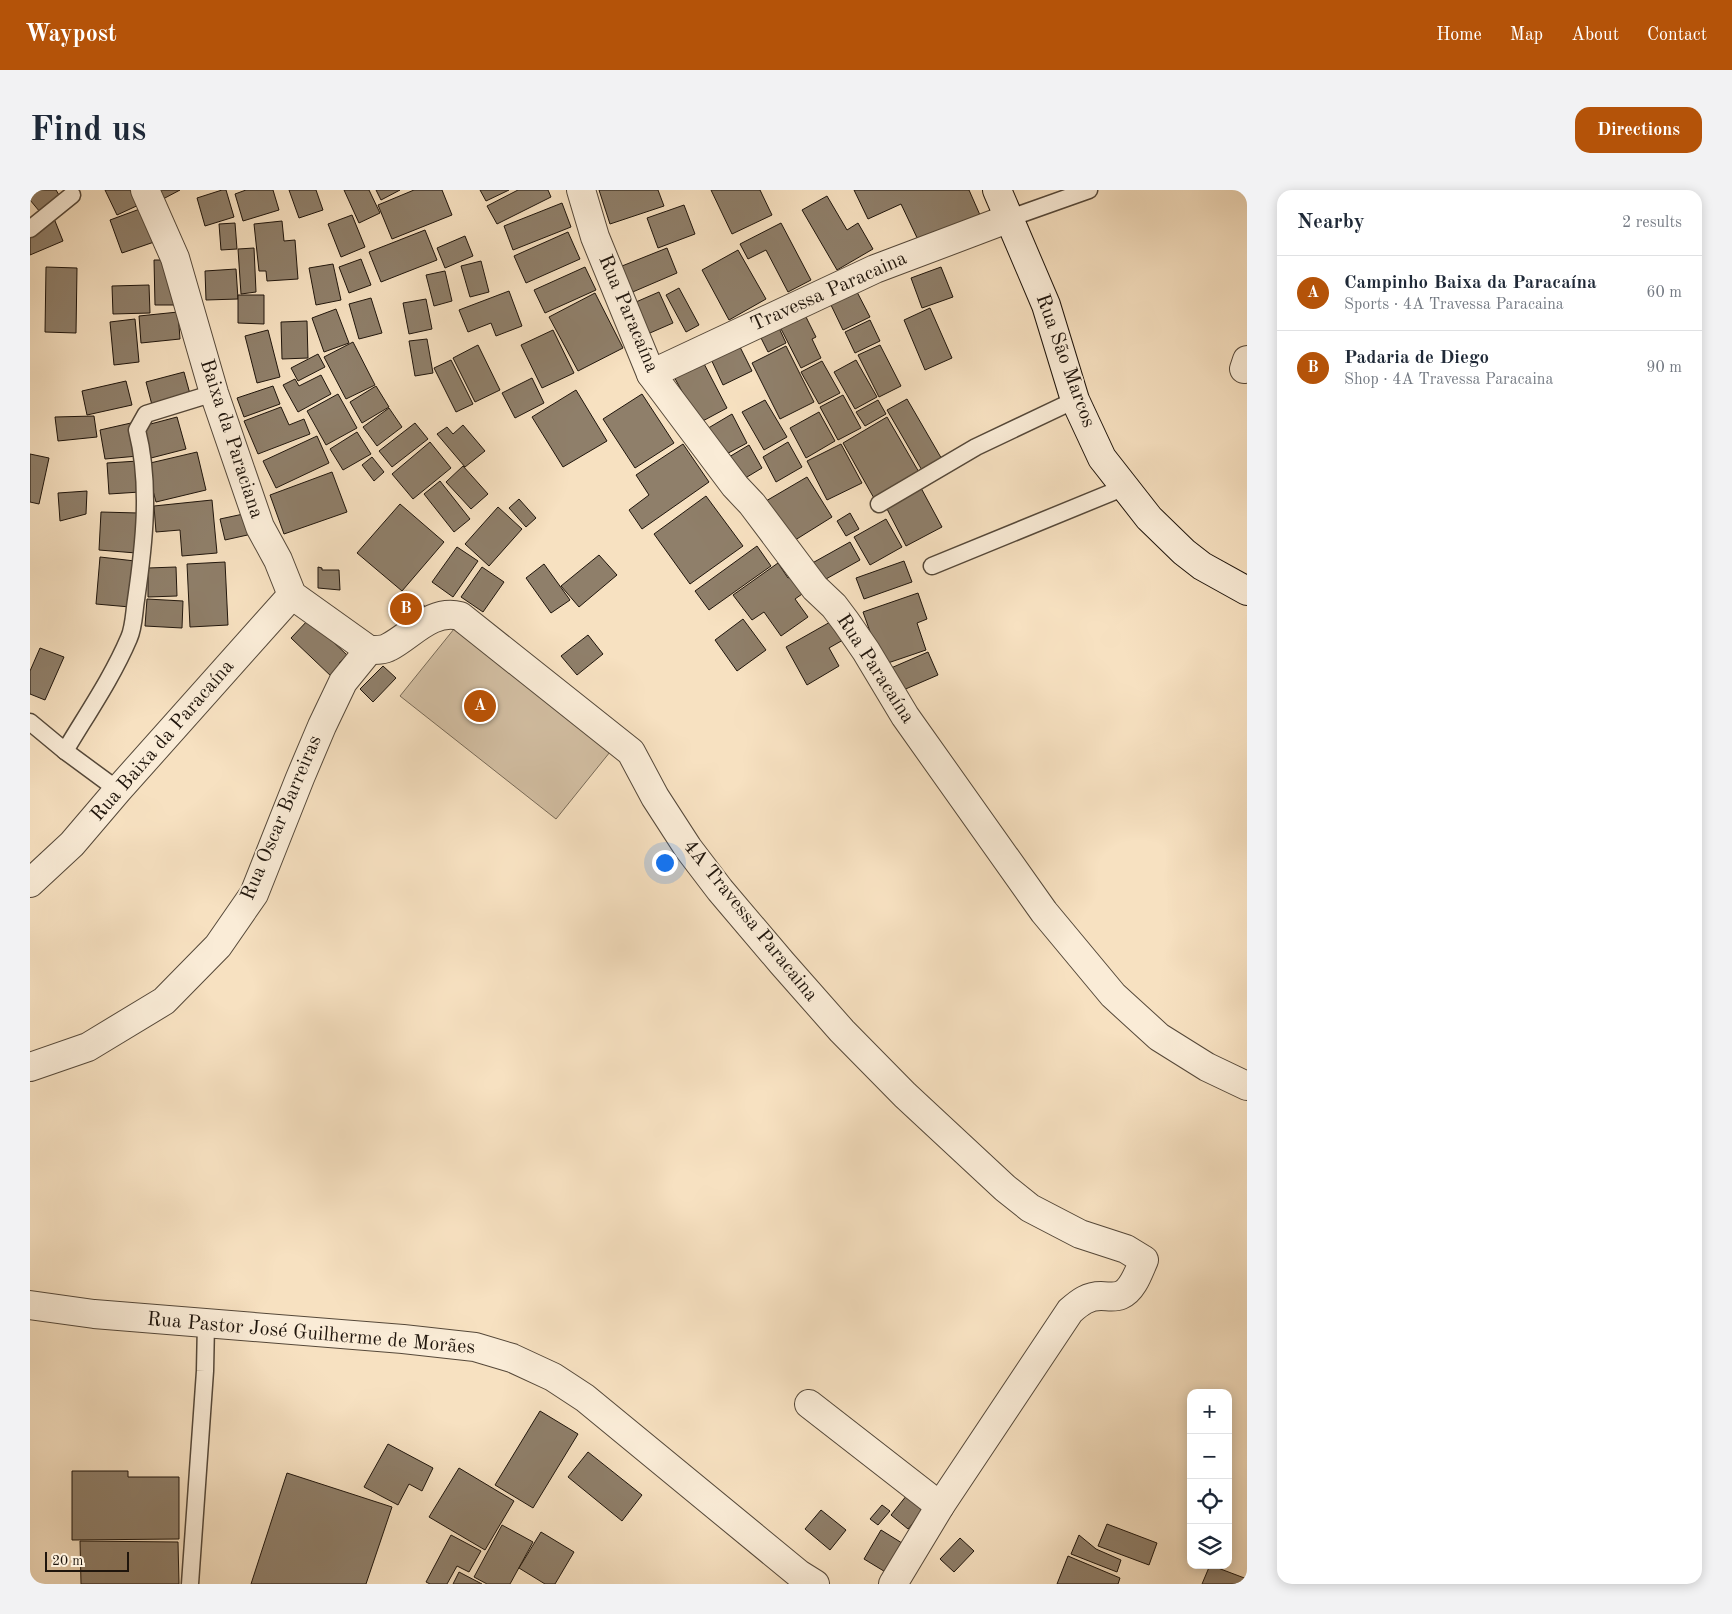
<!DOCTYPE html>
<meta charset="utf-8">
<style>
:root{--surface:#fff;--page:#f2f2f3;--text:#1f2937;--muted:#747a83;--line:#e0e1e3;--accent:#b45309}
body{margin:0;font-family:"Old Standard TT",serif;background:var(--page);color:var(--text)}
.controls{position:absolute;right:15px;bottom:15px;display:grid;overflow:hidden;border-radius:10px;box-shadow:0 2px 12px #0003}
.controls button{width:45px;height:45px;display:grid;place-items:center;padding:0;border:0;border-bottom:1px solid var(--line);background:var(--surface);color:var(--text);font:25px sans-serif}
.scale{position:absolute;left:15px;bottom:12px;width:84px;box-sizing:border-box;padding-left:5px;border:2px solid #1f150c;border-top:0;font-size:14px;line-height:18px;white-space:nowrap;color:#1f150c;-webkit-text-stroke:4px #faecd7;paint-order:stroke}
.you{position:absolute;left:634px;top:672px;width:18px;height:18px;margin:-12px;border:4px solid #fff;border-radius:50%;background:#1a73e8;box-shadow:0 0 0 8px #1a73e833}
.badge{display:grid;place-items:center;width:32px;height:32px;border-radius:50%;background:var(--accent);color:#fff;font-size:16px;font-weight:700}
.pin{position:absolute;translate:-50% -50%;border:2px solid #fff;box-shadow:0 1px 5px #0006}
.list{margin:0;padding:0;list-style:none}
h2{display:flex;justify-content:space-between;align-items:center;height:65px;margin:0;padding:0 20px;font-size:21px}
h2 small{font-size:16px;font-weight:400;color:var(--muted)}
.list li{display:grid;grid-template-columns:32px 1fr auto;gap:15px;align-items:center;box-sizing:border-box;height:75px;padding:0 20px;border-top:1px solid var(--line)}
.list b{display:block;font-size:19px;white-space:nowrap}
.list p{margin:0;font-size:16px;white-space:nowrap;color:var(--muted)}
.list em{font-size:16px;font-style:normal;color:var(--muted)}
.icon{flex:none;width:28px;height:28px;fill:none;stroke:currentColor;stroke-width:2;stroke-linecap:round;stroke-linejoin:round}
.map{position:relative;flex:none;width:1217px;height:1394px;overflow:hidden;border-radius:15px}
header{display:flex;align-items:center;gap:30px;box-sizing:border-box;height:70px;padding:0 25px;background:var(--accent);color:#fff}
header strong{font-size:24px}
nav{display:flex;gap:28px;margin-inline-start:auto;font-size:18px}
.intro{display:flex;align-items:center;justify-content:space-between;box-sizing:border-box;height:120px;padding:0 30px}
h1{margin:0;font-size:35px}
.button{padding:12px 22px;border-radius:15px;background:var(--accent);color:#fff;font-size:18px;font-weight:700}
main{display:flex;gap:30px;padding:0 30px}
aside{flex:1;background:var(--surface);border-radius:15px;box-shadow:0 2px 12px #0003}
.map>svg:first-child{display:block}
.pitch{fill:#d2bea2;stroke:#786a57}
.building{fill:#8f7f6a;stroke:#1f150c}
.lines{fill:none;stroke-linecap:round;stroke-linejoin:round}
.lane-casing{stroke:#554839;stroke-width:19}
.street-casing{stroke:#554839;stroke-width:30}
.secondary-casing{stroke:#1f150c;stroke-width:30}
.lane{stroke:#faecd7;stroke-width:16}
.street{stroke:#faecd7;stroke-width:28}
.secondary{stroke:#faecd7;stroke-width:28}
.labels{text-anchor:middle;dominant-baseline:central;stroke-width:4;stroke-linejoin:round;paint-order:stroke}
.street-label{font-size:20px;fill:#1f150c;stroke:#faecd7}
</style>
<header>
<strong>Waypost</strong>
<nav><a>Home</a><a>Map</a><a>About</a><a>Contact</a></nav>
</header>
<div class="intro"><h1>Find us</h1><a class="button">Directions</a></div>
<main>
<div class="map">
<svg width="1217" height="1394" viewBox="0 0 1217 1394">
<rect width="100%" height="100%" fill="#f7e1c1"/>
<filter id="stains"><feTurbulence type="fractalNoise" baseFrequency=".004" numOctaves="4"/><feColorMatrix values="0 0 0 0 .2 0 0 0 0 .09 0 0 0 0 .02 0 0 0 .5 -.17"/></filter>
<radialGradient id="worn" r=".72"><stop offset=".6" stop-color="#630" stop-opacity="0"/><stop offset="1" stop-color="#630" stop-opacity=".3"/></radialGradient>
<polygon class="pitch" points="424,439 580,562 526,629 370,506"/>
<g class="building">
<polygon points="0,0 26,0 29,5 10,22 0,10"/>
<polygon points="75,0 107,0 113,13 87,25"/>
<polygon points="128,0 150,0 133,9"/>
<polygon points="192,0 196,0 204,27 175,36 167,8"/>
<polygon points="216,0 243,0 249,20 213,31 205,4"/>
<polygon points="259,0 286,0 293,20 269,28"/>
<polygon points="314,0 339,0 350,23 329,33"/>
<polygon points="346,0 370,0 351,10"/>
<polygon points="384,0 412,0 422,25 362,49 348,15"/>
<polygon points="450,0 479,0 456,11"/>
<polygon points="488,0 518,0 521,7 467,34 457,16"/>
<polygon points="569,0 628,0 634,16 580,34"/>
<polygon points="681,0 730,0 742,25 702,44"/>
<polygon points="824,0 939,0 950,25 890,54 871,14 838,29"/>
<polygon points="797,6 817,40 828,33 843,59 807,80 772,20"/>
<polygon points="532,13 541,37 483,60 474,36"/>
<polygon points="654,15 665,44 628,58 617,28"/>
<polygon points="118,16 130,50 92,63 80,30"/>
<polygon points="322,25 335,57 311,67 298,34"/>
<polygon points="23,26 33,51 0,65 0,48"/>
<polygon points="252,31 254,51 265,50 268,89 237,91 236,81 229,81 224,34"/>
<polygon points="205,33 207,59 191,60 189,34"/>
<polygon points="751,33 781,90 758,102 736,60 718,69 710,54"/>
<polygon points="395,40 407,70 351,92 339,62"/>
<polygon points="538,42 550,69 496,93 484,66"/>
<polygon points="435,46 443,66 415,78 407,58"/>
<polygon points="224,58 226,102 211,104 208,59"/>
<polygon points="637,58 647,83 598,104 587,78"/>
<polygon points="708,60 736,109 699,130 672,80"/>
<polygon points="331,69 341,95 319,103 309,77"/>
<polygon points="124,70 143,70 144,115 125,115"/>
<polygon points="451,71 459,102 440,107 431,76"/>
<polygon points="303,74 311,110 286,115 279,78"/>
<polygon points="16,77 47,78 46,143 15,142"/>
<polygon points="555,77 566,100 515,123 504,100"/>
<polygon points="911,77 923,107 892,118 881,88"/>
<polygon points="206,79 208,109 176,110 175,81"/>
<polygon points="415,81 422,111 404,116 396,85"/>
<polygon points="119,95 120,123 83,124 82,96"/>
<polygon points="649,98 669,135 656,142 636,105"/>
<polygon points="826,100 840,127 813,140 800,113"/>
<polygon points="479,101 492,136 466,146 461,133 438,142 429,120"/>
<polygon points="629,102 643,133 613,146 599,115"/>
<polygon points="565,103 593,158 548,181 519,127"/>
<polygon points="208,105 234,105 234,134 208,133"/>
<polygon points="341,108 352,143 329,149 319,114"/>
<polygon points="396,109 402,139 379,144 373,113"/>
<polygon points="900,118 922,168 895,180 874,130"/>
<polygon points="306,119 319,153 294,162 282,128"/>
<polygon points="148,122 150,149 111,153 109,126"/>
<polygon points="775,125 786,147 782,149 791,168 771,178 750,137"/>
<polygon points="105,129 109,172 84,175 80,132"/>
<polygon points="840,130 850,151 825,163 815,142"/>
<polygon points="277,131 278,168 252,169 251,132"/>
<polygon points="749,138 756,153 738,162 730,146"/>
<polygon points="238,140 250,187 227,193 215,146"/>
<polygon points="523,140 544,183 512,198 491,155"/>
<polygon points="397,149 403,183 385,186 379,151"/>
<polygon points="323,152 345,195 316,209 294,167"/>
<polygon points="708,153 722,181 693,195 680,167"/>
<polygon points="448,155 470,200 445,212 423,168"/>
<polygon points="850,155 871,196 849,207 828,165"/>
<polygon points="756,156 784,212 750,229 722,173"/>
<polygon points="288,164 295,177 268,191 261,178"/>
<polygon points="671,168 697,218 669,233 642,183"/>
<polygon points="421,170 443,214 426,222 404,178"/>
<polygon points="826,170 847,207 825,219 804,182"/>
<polygon points="792,171 810,203 789,214 771,182"/>
<polygon points="154,182 160,204 122,215 116,192"/>
<polygon points="291,185 301,204 268,222 253,195 265,189 269,196"/>
<polygon points="502,188 514,213 485,228 472,203"/>
<polygon points="96,191 102,215 57,225 52,201"/>
<polygon points="243,196 250,214 214,227 207,208"/>
<polygon points="346,196 359,217 332,233 320,212"/>
<polygon points="546,200 577,251 533,277 502,227"/>
<polygon points="308,204 327,238 296,255 277,221"/>
<polygon points="612,204 644,253 605,278 573,229"/>
<polygon points="813,205 831,238 808,250 790,217"/>
<polygon points="877,209 913,271 893,282 857,220"/>
<polygon points="735,210 757,247 734,260 712,222"/>
<polygon points="848,210 856,224 835,236 826,222"/>
<polygon points="251,217 259,235 274,229 280,244 228,264 214,231"/>
<polygon points="359,218 372,237 347,256 333,237"/>
<polygon points="789,222 805,251 776,268 760,238"/>
<polygon points="702,224 717,253 691,267 675,240"/>
<polygon points="64,226 67,247 28,251 25,227"/>
<polygon points="147,227 156,259 121,268 113,236"/>
<polygon points="857,227 890,284 845,310 813,253"/>
<polygon points="101,233 108,266 75,269 70,240"/>
<polygon points="385,233 398,249 362,277 349,261"/>
<polygon points="433,235 455,261 435,277 407,244 417,237 423,244"/>
<polygon points="327,242 341,264 313,280 300,259"/>
<polygon points="287,246 299,273 246,298 233,271"/>
<polygon points="400,252 421,278 383,309 362,284"/>
<polygon points="758,252 772,277 746,292 733,267"/>
<polygon points="653,254 679,292 612,339 599,320 619,305 606,285"/>
<polygon points="811,254 832,293 797,310 777,271"/>
<polygon points="719,255 732,278 712,290 699,267"/>
<polygon points="167,262 176,300 126,312 116,274"/>
<polygon points="0,264 19,268 9,314 0,312"/>
<polygon points="342,267 354,282 344,291 332,275"/>
<polygon points="108,271 110,302 79,304 77,273"/>
<polygon points="433,276 458,304 441,319 416,292"/>
<polygon points="302,282 317,322 254,344 240,305"/>
<polygon points="777,287 802,327 762,352 736,311"/>
<polygon points="410,291 440,329 424,342 394,304"/>
<polygon points="891,298 912,337 876,356 856,317"/>
<polygon points="57,301 56,324 30,331 28,303"/>
<polygon points="676,306 713,356 660,394 624,344"/>
<polygon points="489,309 506,328 496,337 479,318"/>
<polygon points="182,310 187,363 152,366 150,340 126,342 124,316"/>
<polygon points="370,314 414,352 372,401 327,363"/>
<polygon points="468,317 492,339 459,376 435,354"/>
<polygon points="71,322 108,323 106,363 69,360"/>
<polygon points="218,323 222,344 195,350 190,329"/>
<polygon points="820,323 829,339 816,346 807,331"/>
<polygon points="856,329 872,357 840,375 824,347"/>
<polygon points="820,352 830,370 787,394 777,376"/>
<polygon points="727,356 741,376 679,420 665,401"/>
<polygon points="427,357 448,371 423,407 402,392"/>
<polygon points="569,365 587,385 549,417 531,396"/>
<polygon points="70,367 105,371 100,417 66,414"/>
<polygon points="874,371 882,392 834,409 826,388"/>
<polygon points="195,372 198,435 160,437 157,374"/>
<polygon points="748,373 758,388 763,385 775,402 765,409 778,427 751,446 734,422 722,430 703,405"/>
<polygon points="514,374 540,410 521,423 496,388"/>
<polygon points="146,377 147,406 118,407 118,378"/>
<polygon points="288,377 292,378 292,380 309,380 310,400 288,398"/>
<polygon points="452,377 474,392 453,422 431,407"/>
<polygon points="376,401 397,418 381,439 359,422"/>
<polygon points="888,403 897,429 887,433 896,460 852,475 833,422"/>
<polygon points="117,409 153,411 152,438 115,436"/>
<polygon points="279,429 317,465 309,473 313,478 303,488 261,448"/>
<polygon points="713,429 736,460 707,481 685,450"/>
<polygon points="802,431 813,450 799,458 809,476 777,495 756,457"/>
<polygon points="558,445 573,464 547,485 531,466"/>
<polygon points="10,458 34,467 15,510 0,504 0,481"/>
<polygon points="898,462 908,485 871,501 861,478"/>
<polygon points="353,476 366,488 343,512 330,499"/>
<polygon points="510,1221 548,1244 503,1318 465,1295"/>
<polygon points="358,1254 403,1278 392,1301 379,1294 368,1315 334,1297"/>
<polygon points="558,1262 612,1305 592,1331 538,1287"/>
<polygon points="429,1278 484,1311 455,1360 399,1327"/>
<polygon points="42,1281 98,1281 98,1287 149,1287 149,1349 42,1350"/>
<polygon points="257,1283 362,1317 336,1394 221,1394"/>
<polygon points="881,1300 899,1314 878,1339 861,1325"/>
<polygon points="852,1315 860,1321 848,1335 840,1329"/>
<polygon points="791,1320 816,1340 800,1360 775,1339"/>
<polygon points="1077,1334 1127,1353 1119,1375 1068,1356"/>
<polygon points="472,1335 503,1352 480,1394 457,1394 444,1387"/>
<polygon points="851,1340 880,1358 862,1386 834,1369"/>
<polygon points="511,1342 544,1362 525,1394 515,1394 489,1378"/>
<polygon points="421,1345 451,1361 439,1382 427,1376 417,1394 400,1394 396,1392"/>
<polygon points="1049,1345 1066,1359 1091,1370 1087,1382 1041,1364"/>
<polygon points="930,1348 944,1361 924,1382 910,1369"/>
<polygon points="50,1351 148,1352 149,1394 51,1394"/>
<polygon points="1038,1366 1090,1388 1088,1394 1027,1394"/>
<polygon points="1180,1375 1217,1389 1217,1394 1172,1394"/>
<polygon points="429,1382 452,1394 423,1394"/>
</g>
<g class="lines">
<defs>
<g id="lane">
<polyline points="980,28 1059,0"/>
<polyline points="0,39 42,5"/>
<polyline points="849,314 946,257 1045,210"/>
<polyline points="902,376 1095,297"/>
<polyline points="0,532 35,561 88,600"/>
<path d="M35,561C57,524 82,488 99,448C104,437 104,422 106,410C114,355 121,295 107,240L116,224L184,203"/>
<polyline points="160,1394 175,1181 176,1133"/>
</g>
<g id="street">
<polyline points="115,0 145,68 184,203 230,337 248,370 262,405 339,460"/>
<polyline points="551,0 565,47 621,184 705,296 722,314 785,398 804,416 816,432 836,461 875,526 1014,722 1083,805 1129,847 1177,877 1217,896"/>
<polyline points="1214,179 1217,170"/>
<polyline points="621,184 845,79 980,28"/>
<path d="M339,460C346,460 354,460 359,457C382,445 401,419 430,426L601,562L625,607L658,658L690,700L752,773L812,841L875,905L975,998L1000,1018L1050,1044L1096,1059L1114,1070C1109,1081 1103,1100 1091,1105C1084,1108 1078,1106 1071,1106C1058,1106 1050,1112 1040,1121L910,1316L863,1394"/>
<polyline points="0,693 42,654 88,600 262,405"/>
<polyline points="0,877 58,857 134,811 188,756 224,704 270,588 292,536 313,492 339,460"/>
<polyline points="0,1115 64,1124 373,1149 445,1157 482,1168 523,1187 555,1208 769,1384 785,1394"/>
<polyline points="779,1214 910,1316"/>
</g>
<polyline id="secondary" points="967,0 1016,115 1045,210 1072,268 1119,328 1154,362 1172,376 1217,401"/>
</defs>
<use href="#lane" class="lane-casing"/>
<use href="#street" class="street-casing"/>
<use href="#secondary" class="secondary-casing"/>
<use href="#lane" class="lane"/>
<use href="#street" class="street"/>
<use href="#secondary" class="secondary"/>
</g>
<g class="labels">
<g class="street-label">
<text transform="translate(799 102) rotate(-24)">Travessa Paracaina</text>
<text transform="translate(598 124) rotate(67)">Rua Paracaína</text>
<text transform="translate(1035 171) rotate(70)">Rua São Marcos</text>
<text transform="translate(201 249) rotate(72)">Baixa da Paraciana</text>
<text transform="translate(845 479) rotate(57)">Rua Paracaína</text>
<text transform="translate(133 551) rotate(-49)">Rua Baixa da Paracaína</text>
<text transform="translate(252 628) rotate(-67)">Rua Oscar Barreiras</text>
<text transform="translate(720 731) rotate(51)">4A Travessa Paracaina</text>
<text transform="translate(281 1144) rotate(5)">Rua Pastor José Guilherme de Morães</text>
</g>
</g>
<rect width="100%" height="100%" filter="url(#stains)"/>
<rect width="100%" height="100%" fill="url(#worn)"/>
</svg>
<div class="controls">
<button>+</button>
<button>−</button>
<button><svg class="icon" aria-label="locate" viewBox="0 0 24 24"><circle cx="12" cy="12" r="6"/><path d="M12 2v4M12 18v4M2 12h4M18 12h4"/></svg></button>
<button><svg class="icon" aria-label="layers" viewBox="0 0 24 24"><path d="M12 4l9 5-9 5-9-5zM3 14l9 5 9-5"/></svg></button>
</div>
<div class="scale">20 m</div>
<div class="you"></div>
<div class="pin badge" style="left:450px;top:516px">A</div>
<div class="pin badge" style="left:376px;top:419px">B</div>
</div>
<aside>
<h2>Nearby<small>2 results</small></h2>
<ul class="list">
<li><span class="badge">A</span><div><b>Campinho Baixa da Paracaína</b><p>Sports · 4A Travessa Paracaina</p></div><em>60 m</em></li>
<li><span class="badge">B</span><div><b>Padaria de Diego</b><p>Shop · 4A Travessa Paracaina</p></div><em>90 m</em></li>
</ul>
</aside>
</main>
